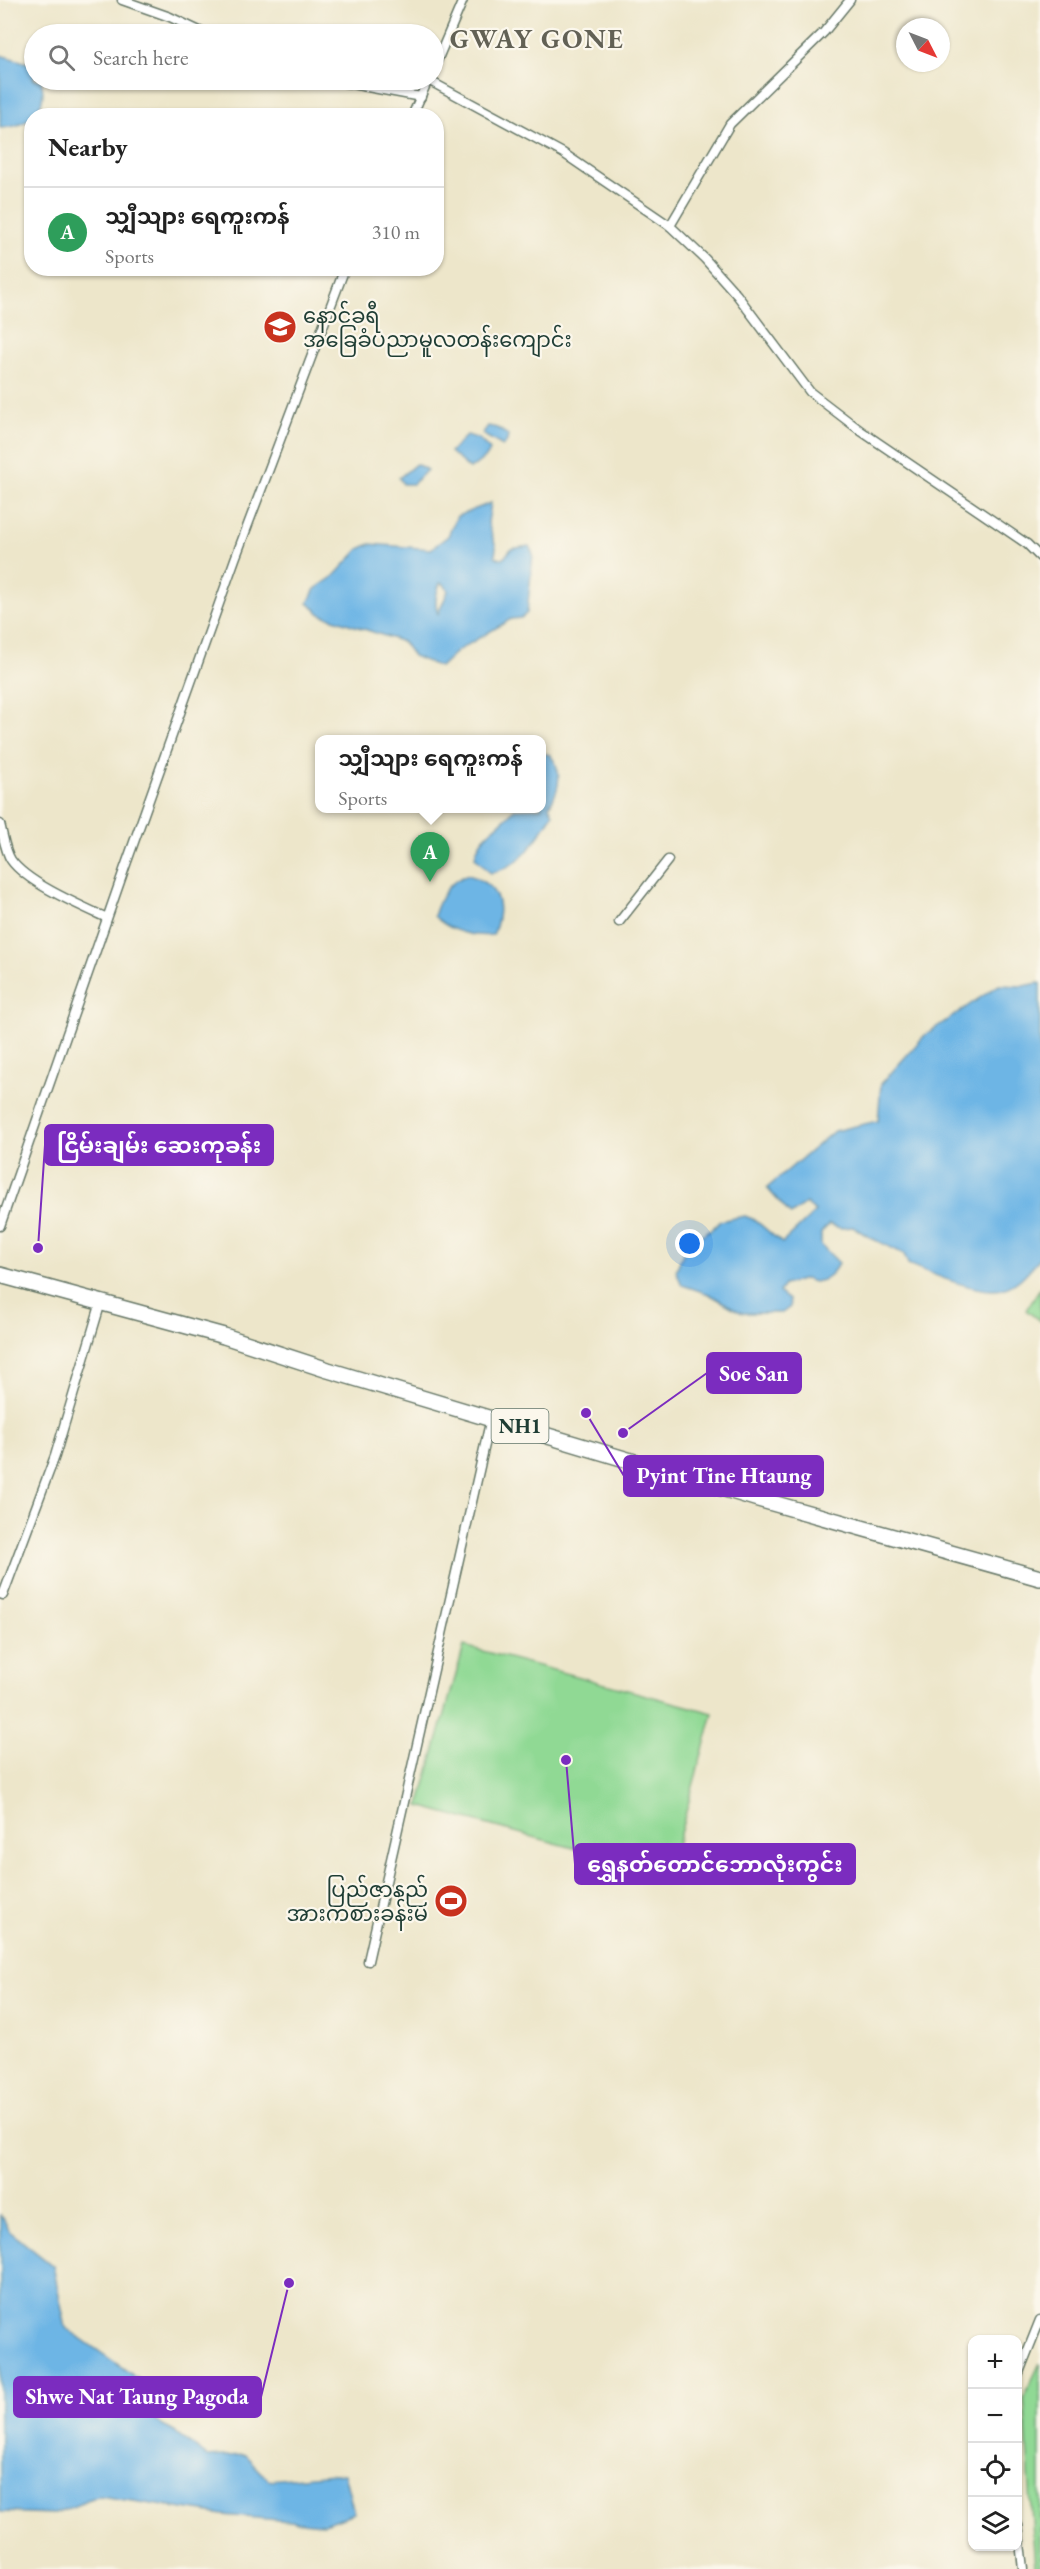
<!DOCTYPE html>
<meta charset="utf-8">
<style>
:root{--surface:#fff;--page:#f2f2f2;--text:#222;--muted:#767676;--line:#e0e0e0;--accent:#c8321e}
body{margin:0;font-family:"EB Garamond","Noto Sans Myanmar",serif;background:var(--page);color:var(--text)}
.controls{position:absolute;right:18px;bottom:18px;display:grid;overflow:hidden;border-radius:12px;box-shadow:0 2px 4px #0004}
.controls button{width:54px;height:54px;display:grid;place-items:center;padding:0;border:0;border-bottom:2px solid var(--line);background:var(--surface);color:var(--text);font:30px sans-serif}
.compass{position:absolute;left:896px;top:18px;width:54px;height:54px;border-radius:50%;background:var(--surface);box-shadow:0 2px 4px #0004;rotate:132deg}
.you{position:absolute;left:690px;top:1244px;width:21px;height:21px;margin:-15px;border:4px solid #fff;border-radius:50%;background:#1a73e8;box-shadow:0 0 0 9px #1a73e833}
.badge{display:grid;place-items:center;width:39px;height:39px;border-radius:50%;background:var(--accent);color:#fff;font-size:20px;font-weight:700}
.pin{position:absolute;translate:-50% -50px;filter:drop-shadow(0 2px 3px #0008)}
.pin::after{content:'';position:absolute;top:32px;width:21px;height:18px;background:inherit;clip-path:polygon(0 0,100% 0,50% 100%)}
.popup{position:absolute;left:315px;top:735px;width:231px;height:78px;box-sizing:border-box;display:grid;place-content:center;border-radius:12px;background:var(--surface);filter:drop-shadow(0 2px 4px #0005);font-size:20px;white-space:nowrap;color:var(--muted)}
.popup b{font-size:22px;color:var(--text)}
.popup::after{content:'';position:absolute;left:50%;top:100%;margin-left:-12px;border:12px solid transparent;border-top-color:var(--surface)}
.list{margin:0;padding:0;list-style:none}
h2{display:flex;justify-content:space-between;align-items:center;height:78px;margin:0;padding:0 24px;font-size:26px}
h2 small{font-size:20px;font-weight:400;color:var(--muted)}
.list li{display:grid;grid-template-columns:39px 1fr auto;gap:18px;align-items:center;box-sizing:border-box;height:90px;padding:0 24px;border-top:2px solid var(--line)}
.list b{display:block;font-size:22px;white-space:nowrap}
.list p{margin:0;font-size:20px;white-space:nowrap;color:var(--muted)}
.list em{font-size:20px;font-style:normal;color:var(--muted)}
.icon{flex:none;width:33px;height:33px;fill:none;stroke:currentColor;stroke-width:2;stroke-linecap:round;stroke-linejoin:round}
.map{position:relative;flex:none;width:1040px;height:2569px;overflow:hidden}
.search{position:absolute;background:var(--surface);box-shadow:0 2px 4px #0004;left:24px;top:24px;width:420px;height:66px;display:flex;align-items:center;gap:15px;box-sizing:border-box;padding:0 21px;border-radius:33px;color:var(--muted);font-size:22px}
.panel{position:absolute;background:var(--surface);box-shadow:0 2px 4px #0004;left:24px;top:108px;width:420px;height:168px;border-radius:24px}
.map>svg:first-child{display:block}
.green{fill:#90d994;stroke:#588b64;stroke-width:1.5}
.water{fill:#6db5e5;stroke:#46798c;stroke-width:1.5;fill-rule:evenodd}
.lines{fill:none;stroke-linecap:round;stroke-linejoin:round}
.minor-casing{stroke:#677868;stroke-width:11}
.trunk-casing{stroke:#677868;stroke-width:18}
.minor{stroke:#fff;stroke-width:8}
.trunk{stroke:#fff;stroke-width:15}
.labels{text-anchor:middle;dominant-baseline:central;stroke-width:4.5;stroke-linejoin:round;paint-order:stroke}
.shield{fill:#fbf7ec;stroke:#61756b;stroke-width:1.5}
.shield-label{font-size:20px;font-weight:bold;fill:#1f3d34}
.poi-label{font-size:21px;fill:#1f3d34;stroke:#fbf7ec;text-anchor:start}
.district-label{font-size:27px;font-weight:bold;letter-spacing:1.5px;fill:#626155;stroke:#fbf7ec}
.leader{fill:none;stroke:#7b2cbf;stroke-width:2}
.callout-dot{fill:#7b2cbf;stroke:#fbf7ec;stroke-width:2}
.callout{fill:#7b2cbf;stroke:#7b2cbf;stroke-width:2}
.callout-label{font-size:22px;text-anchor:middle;font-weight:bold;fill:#fff}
</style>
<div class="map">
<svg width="1040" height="2569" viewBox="0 0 1040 2569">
<rect width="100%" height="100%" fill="#fbf7ec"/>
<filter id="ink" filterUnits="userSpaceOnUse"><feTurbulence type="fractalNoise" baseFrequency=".0167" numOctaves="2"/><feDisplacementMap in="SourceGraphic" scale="12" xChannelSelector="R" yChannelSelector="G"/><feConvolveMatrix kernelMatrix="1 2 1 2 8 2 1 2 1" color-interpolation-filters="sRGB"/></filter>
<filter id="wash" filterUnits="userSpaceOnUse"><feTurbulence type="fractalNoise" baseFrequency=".008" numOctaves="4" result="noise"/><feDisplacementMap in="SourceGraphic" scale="24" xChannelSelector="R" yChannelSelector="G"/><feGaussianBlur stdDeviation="1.35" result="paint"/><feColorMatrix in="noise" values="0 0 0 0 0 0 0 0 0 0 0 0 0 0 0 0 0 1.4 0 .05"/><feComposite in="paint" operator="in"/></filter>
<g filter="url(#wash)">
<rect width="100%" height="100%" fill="#ede6ca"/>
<g class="green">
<polygon points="1040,1288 1040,1321 1026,1310"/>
<polygon points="464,1646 713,1713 669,1874 419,1806"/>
<polygon points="1040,2363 1040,2569 1035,2569 1024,2397"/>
</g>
<g class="water">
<path d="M0,55L28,63L34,69V80H41C49,109 29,127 0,128Z"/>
<polygon points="488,426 497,428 508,435 507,441 503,446 482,434"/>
<polygon points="467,435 479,439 490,450 488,455 470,469 450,452"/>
<polygon points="416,464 427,470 413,484 403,484 399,478"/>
<path d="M491,503L488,523L496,547L495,556L498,558H504L511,549L529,546L533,554L527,613L521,618L511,619L457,651L440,667L413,656L403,642L322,615L308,603L315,589L334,576L359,549L370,544L431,549L448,536L457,516ZM440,583L444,584L448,591L438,614C434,603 436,594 440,583Z"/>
<path d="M541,753L550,755C563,771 560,789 549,806L553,814C535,841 524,866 490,873L475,857C479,833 501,827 514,809L541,808Z"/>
<path d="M468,875C499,885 505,905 493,935C471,937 450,931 434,916C440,897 448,881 468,875Z"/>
<path d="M1040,983V1258C1029,1270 1020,1283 1005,1288C984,1297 929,1273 908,1264L904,1254L871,1238L853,1227L840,1228L829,1224L821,1233V1245L839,1263L832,1273L823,1280L814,1282L805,1279L784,1285L779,1292L789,1300L790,1307L782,1313H742L709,1294L682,1285L676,1271C680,1259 686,1246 697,1238C706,1232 713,1230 720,1221L745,1216L755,1220L782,1243L815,1212L806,1203L791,1215L767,1188L834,1131L878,1121L881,1084L925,1035L999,985L1023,986Z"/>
<polygon points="0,2214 8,2230 53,2266 66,2328 164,2397 155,2421 176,2433 207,2457 245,2455 269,2480 344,2473 354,2513 323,2524 223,2515 100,2496 54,2514 0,2512"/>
</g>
</g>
<g filter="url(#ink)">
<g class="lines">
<defs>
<g id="minor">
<polyline points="122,0 170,17 206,34"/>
<polyline points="434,68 463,0"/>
<polyline points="330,80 421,97"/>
<polyline points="428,80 563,153 670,226 705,259 737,295 810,392 861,431 1027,544 1040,557"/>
<polyline points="412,116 428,80"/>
<polyline points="670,226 730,124 824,32 850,0"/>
<path d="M0,824C3,835 5,851 11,860C27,883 81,906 107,918"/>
<polyline points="619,922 668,860"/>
<polyline points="0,1226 124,870 235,559 345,268"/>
<polyline points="0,1594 3,1595 55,1456 101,1302"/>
<polyline points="368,1961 491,1418"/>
<polyline points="1018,2375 1040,2320"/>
<polyline points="1018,2525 1023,2569"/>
</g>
<polyline id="trunk" points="0,1275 224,1336 328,1370 758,1499 1040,1578"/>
</defs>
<use href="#minor" class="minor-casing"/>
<use href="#trunk" class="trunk-casing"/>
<use href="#minor" class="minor"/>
<use href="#trunk" class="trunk"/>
</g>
</g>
<defs>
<symbol id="school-disc" viewBox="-11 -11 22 22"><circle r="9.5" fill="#c8321e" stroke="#fbf7ec"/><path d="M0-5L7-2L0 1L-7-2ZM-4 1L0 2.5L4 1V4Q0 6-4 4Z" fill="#fff"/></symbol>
<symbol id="stadium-disc" viewBox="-11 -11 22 22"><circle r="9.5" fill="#c8321e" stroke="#fbf7ec"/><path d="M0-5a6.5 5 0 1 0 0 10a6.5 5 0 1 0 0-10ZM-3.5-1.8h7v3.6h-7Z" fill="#fff"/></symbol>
</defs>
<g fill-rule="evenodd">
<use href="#school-disc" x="261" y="308" width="38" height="38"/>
<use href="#stadium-disc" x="432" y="1882" width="38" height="38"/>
</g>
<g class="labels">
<rect class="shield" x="491.5" y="1409" width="57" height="34" rx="4.5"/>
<g class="shield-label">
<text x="520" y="1426">NH1</text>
</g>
<g class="poi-label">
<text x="303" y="315">နောင်ခရီ<tspan x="303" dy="24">အခြေခံပညာမူလတန်းကျောင်း</tspan></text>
<text x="428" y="1889" text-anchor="end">ပြည်ဇာနည်<tspan x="428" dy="24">အားကစားခန်းမ</tspan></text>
</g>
<g class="district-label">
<text x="537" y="38">GWAY GONE</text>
</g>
</g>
<path class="leader" d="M38 1248L45 1145M623 1433L707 1373M586 1413L624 1476M566 1760L575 1864M289 2283L261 2397"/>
<g class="callout-dot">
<circle cx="38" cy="1248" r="6"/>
<circle cx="623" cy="1433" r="6"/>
<circle cx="586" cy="1413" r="6"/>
<circle cx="566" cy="1760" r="6"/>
<circle cx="289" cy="2283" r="6"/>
</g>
<g class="callout">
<rect x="45" y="1125" width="228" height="40" rx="6"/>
<rect x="707" y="1353" width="94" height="40" rx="6"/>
<rect x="624" y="1456" width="199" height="40" rx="6"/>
<rect x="575" y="1844" width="280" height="40" rx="6"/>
<rect x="14" y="2377" width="247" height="40" rx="6"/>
</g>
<g class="callout-label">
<text x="159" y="1153">ငြိမ်းချမ်း ဆေးကုခန်း</text>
<text x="754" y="1381">Soe San</text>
<text x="724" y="1483">Pyint Tine Htaung</text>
<text x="715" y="1872">ရွှေနတ်တောင်ဘောလုံးကွင်း</text>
<text x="137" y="2404">Shwe Nat Taung Pagoda</text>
</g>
</svg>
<div class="controls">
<button>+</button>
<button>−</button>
<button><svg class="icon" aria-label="locate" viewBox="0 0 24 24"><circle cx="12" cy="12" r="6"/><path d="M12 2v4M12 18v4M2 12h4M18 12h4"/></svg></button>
<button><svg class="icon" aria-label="layers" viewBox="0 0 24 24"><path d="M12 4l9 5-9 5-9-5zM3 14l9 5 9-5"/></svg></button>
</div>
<svg class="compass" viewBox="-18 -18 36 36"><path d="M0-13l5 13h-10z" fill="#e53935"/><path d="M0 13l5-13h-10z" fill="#767676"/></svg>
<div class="you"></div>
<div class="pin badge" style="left:430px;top:882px;background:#2e9e5b">A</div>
<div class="popup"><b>သျှီသျား ရေကူးကန်</b>Sports</div>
<div class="search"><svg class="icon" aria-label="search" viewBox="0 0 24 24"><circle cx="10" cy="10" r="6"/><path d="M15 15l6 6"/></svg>Search here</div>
<section class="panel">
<h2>Nearby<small></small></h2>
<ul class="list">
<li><span class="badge" style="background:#2e9e5b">A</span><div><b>သျှီသျား ရေကူးကန်</b><p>Sports</p></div><em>310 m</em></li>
</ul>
</section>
</div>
